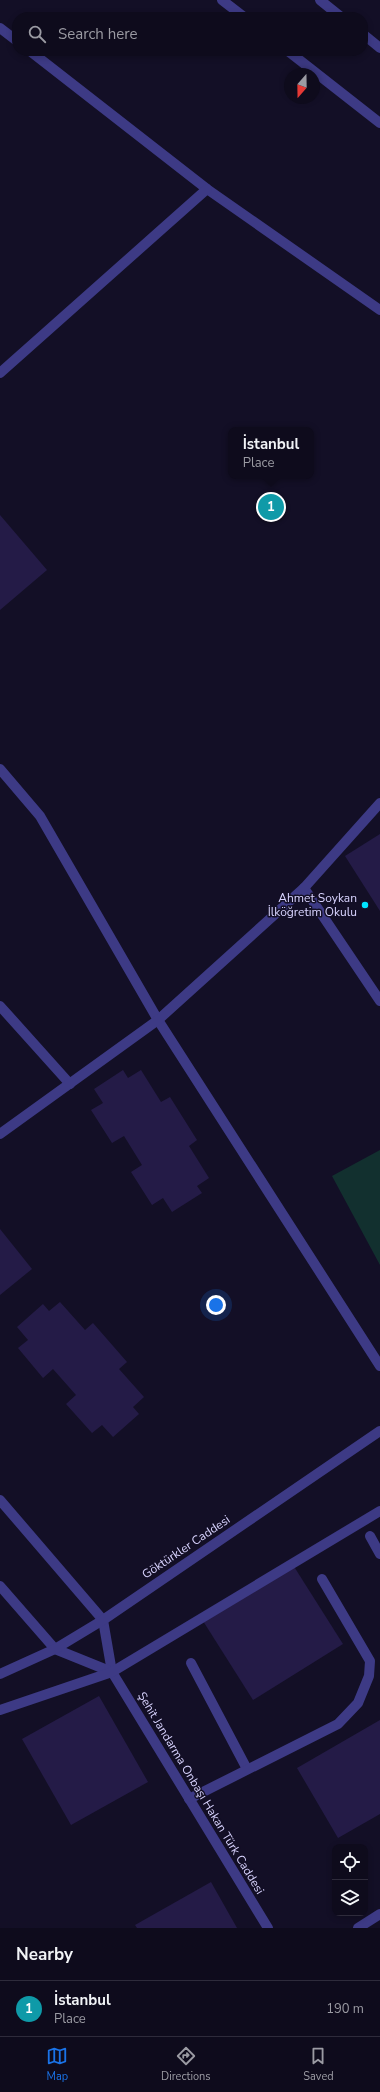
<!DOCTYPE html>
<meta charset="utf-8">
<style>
:root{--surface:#0e0b1c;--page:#1c1929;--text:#f1f3f6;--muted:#9b9ba3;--line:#2e2b3b;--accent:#1a73e8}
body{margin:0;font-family:"Nunito Sans",sans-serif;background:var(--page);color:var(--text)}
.controls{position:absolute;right:12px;bottom:12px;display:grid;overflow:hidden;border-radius:8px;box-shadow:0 2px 6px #0003}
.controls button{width:36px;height:36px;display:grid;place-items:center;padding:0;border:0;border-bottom:1px solid var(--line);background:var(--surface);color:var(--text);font:20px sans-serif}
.compass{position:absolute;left:284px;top:68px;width:36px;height:36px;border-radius:50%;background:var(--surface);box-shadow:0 2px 6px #0003;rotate:200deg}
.you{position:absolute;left:216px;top:1305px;width:14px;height:14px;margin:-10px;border:3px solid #fff;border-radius:50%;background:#1a73e8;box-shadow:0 0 0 6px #1a73e833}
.badge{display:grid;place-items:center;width:26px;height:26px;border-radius:50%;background:var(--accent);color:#fff;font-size:13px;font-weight:700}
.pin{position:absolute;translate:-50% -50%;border:2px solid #fff;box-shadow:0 1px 4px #0006}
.popup{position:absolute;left:228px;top:427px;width:86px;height:52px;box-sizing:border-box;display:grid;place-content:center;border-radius:8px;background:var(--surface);filter:drop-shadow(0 1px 3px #0005);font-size:13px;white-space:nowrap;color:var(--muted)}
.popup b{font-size:15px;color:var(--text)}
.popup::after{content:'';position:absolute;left:50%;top:100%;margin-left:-8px;border:8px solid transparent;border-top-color:var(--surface)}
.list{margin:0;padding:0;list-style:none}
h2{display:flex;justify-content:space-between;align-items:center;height:52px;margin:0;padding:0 16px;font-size:17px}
h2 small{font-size:13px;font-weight:400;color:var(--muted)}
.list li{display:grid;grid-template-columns:26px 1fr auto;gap:12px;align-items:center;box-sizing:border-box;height:56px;padding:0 16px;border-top:1px solid var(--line)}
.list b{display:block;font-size:15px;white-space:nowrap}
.list p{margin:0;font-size:13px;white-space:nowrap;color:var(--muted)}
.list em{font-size:13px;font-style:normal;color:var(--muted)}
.icon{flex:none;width:22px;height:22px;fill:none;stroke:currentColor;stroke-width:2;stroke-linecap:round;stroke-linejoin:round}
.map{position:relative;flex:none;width:380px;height:1928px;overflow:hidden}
.search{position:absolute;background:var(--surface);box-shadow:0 2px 6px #0003;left:12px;right:12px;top:12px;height:44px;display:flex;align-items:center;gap:10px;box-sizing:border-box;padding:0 14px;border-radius:16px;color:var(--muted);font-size:15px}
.sheet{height:108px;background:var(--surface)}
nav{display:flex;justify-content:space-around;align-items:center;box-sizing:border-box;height:56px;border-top:1px solid var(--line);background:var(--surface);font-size:11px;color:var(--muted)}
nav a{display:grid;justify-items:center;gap:2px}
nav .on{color:var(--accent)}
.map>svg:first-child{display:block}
.green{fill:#12302f}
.building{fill:#241b47}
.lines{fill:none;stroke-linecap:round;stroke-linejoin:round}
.minor{stroke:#3d3a85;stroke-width:10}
.poi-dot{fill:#00e5ff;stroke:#130f26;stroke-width:1.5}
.labels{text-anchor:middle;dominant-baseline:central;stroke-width:3;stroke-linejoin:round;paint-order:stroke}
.poi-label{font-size:12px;fill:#d9d4ff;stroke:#130f26;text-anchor:end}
.street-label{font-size:12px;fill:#d9d4ff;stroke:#130f26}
</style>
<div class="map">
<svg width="380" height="1928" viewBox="0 0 380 1928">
<rect width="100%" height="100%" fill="#130f26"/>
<polygon class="green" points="380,1150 380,1265 332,1176"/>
<g class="building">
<polygon points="0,515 47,570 0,610"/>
<polygon points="380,834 380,911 345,856"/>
<polygon points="123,1070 128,1078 141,1070 161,1102 170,1097 197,1140 189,1146 209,1178 197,1186 202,1193 172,1212 163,1198 152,1205 131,1172 142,1165 124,1136 112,1143 91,1110 103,1103 94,1089"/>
<polygon points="0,1229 32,1269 0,1295"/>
<polygon points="60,1302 85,1330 93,1323 127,1362 119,1369 144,1397 133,1407 139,1414 113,1437 102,1425 92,1433 66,1404 76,1395 53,1369 43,1378 18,1348 28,1340 17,1327 43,1304 49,1311"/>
<polygon points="293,1565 343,1644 253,1700 203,1621"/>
<polygon points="99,1696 148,1782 71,1825 22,1739"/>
<polygon points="380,1720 380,1814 338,1838 297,1768"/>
<polygon points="211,1882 237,1928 137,1928 135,1925"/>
</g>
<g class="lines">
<g class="minor">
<polyline points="222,0 244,17"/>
<polyline points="320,0 341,17"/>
<polyline points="0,28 17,41"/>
<polyline points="363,34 380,48"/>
<polyline points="30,51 207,189 380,310"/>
<polyline points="288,51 380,123"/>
<polyline points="0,373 207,189"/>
<polyline points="0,769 40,816 158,1020 380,1366"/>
<polyline points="304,888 380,1001"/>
<polyline points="0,1006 70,1084"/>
<polyline points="0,1134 158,1020 304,888 380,803"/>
<polyline points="0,1500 103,1620 112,1672 268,1928"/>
<polyline points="370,1536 380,1554"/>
<polyline points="0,1586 55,1649 112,1672"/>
<polyline points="191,1663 247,1769"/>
<polyline points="0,1674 55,1649 103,1620 380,1431"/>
<polyline points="0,1710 112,1672 380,1511"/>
<polyline points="189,1799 338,1724 358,1703 369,1676 370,1661 322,1579"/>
<polyline points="358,1928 380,1914"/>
</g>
</g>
<circle class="poi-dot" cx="365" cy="905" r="4"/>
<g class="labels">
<g class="poi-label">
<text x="357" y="898">Ahmet Soykan<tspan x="357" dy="14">İlköğretim Okulu</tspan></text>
</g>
<g class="street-label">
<text transform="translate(186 1547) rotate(-34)">Göktürkler Caddesi</text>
<text transform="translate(201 1793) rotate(59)">Şehit Jandarma Onbaşı Hakan Türk Caddesi</text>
</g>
</g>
</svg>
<div class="controls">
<button><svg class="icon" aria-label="locate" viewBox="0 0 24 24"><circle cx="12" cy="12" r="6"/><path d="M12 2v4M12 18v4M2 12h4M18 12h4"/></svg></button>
<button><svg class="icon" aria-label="layers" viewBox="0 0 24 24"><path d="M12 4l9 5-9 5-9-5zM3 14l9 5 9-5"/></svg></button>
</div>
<svg class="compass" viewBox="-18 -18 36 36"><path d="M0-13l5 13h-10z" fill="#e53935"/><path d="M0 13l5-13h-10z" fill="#9b9ba3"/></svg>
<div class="you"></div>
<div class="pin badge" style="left:271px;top:507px;background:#0f9aa8">1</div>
<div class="popup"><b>İstanbul</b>Place</div>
<div class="search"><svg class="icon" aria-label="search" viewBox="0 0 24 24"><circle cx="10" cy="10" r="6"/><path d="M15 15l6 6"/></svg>Search here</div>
</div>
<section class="sheet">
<h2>Nearby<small></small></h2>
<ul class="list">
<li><span class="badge" style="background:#0f9aa8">1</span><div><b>İstanbul</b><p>Place</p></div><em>190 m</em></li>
</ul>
</section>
<nav>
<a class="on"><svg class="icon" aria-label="map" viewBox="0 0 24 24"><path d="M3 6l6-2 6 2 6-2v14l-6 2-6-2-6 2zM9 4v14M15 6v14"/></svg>Map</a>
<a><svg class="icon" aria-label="directions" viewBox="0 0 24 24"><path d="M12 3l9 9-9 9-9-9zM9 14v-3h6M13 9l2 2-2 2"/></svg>Directions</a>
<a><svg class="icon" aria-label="saved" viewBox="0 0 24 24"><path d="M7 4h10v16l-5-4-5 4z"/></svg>Saved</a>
</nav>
